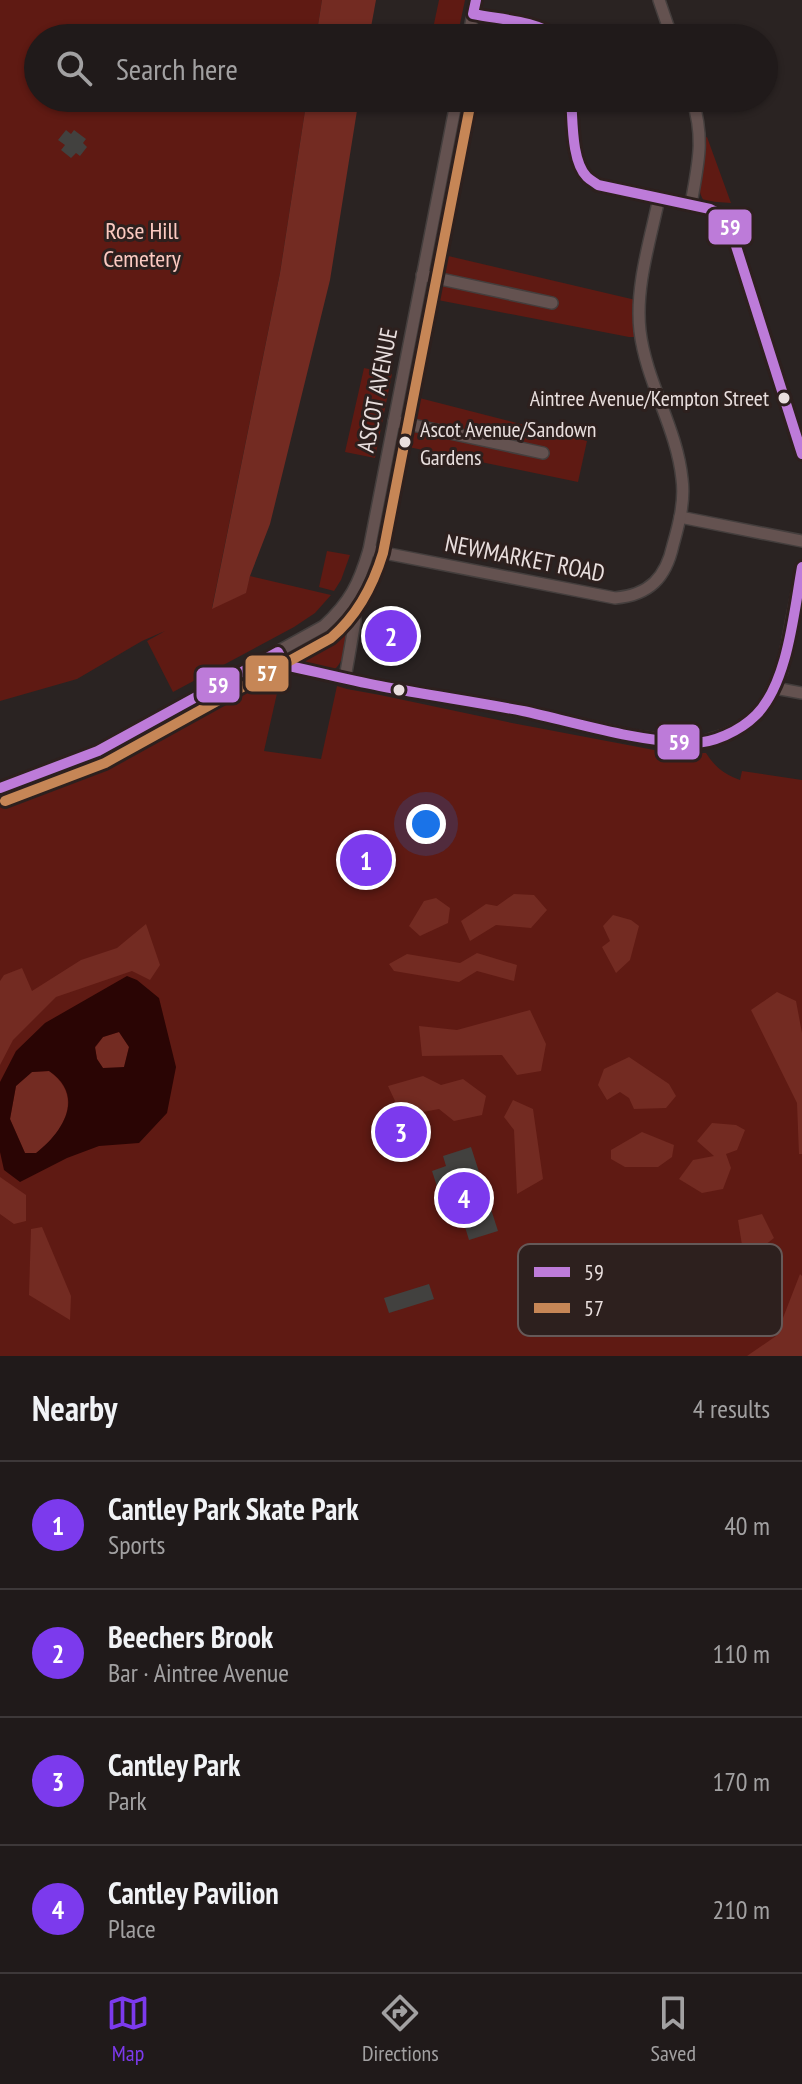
<!DOCTYPE html>
<meta charset="utf-8">
<style>
:root{--surface:#201a1a;--page:#2d2727;--text:#f1f3f6;--muted:#a2a1a2;--line:#3d3839;--accent:#7c3aed}
body{margin:0;font-family:"PT Sans Narrow",sans-serif;background:var(--page);color:var(--text)}
.you{position:absolute;left:426px;top:824px;width:28px;height:28px;margin:-20px;border:6px solid #fff;border-radius:50%;background:#1a73e8;box-shadow:0 0 0 12px #1a73e833}
.badge{display:grid;place-items:center;width:52px;height:52px;border-radius:50%;background:var(--accent);color:#fff;font-size:26px;font-weight:700}
.pin{position:absolute;translate:-50% -50%;border:4px solid #fff;box-shadow:0 2px 8px #0006}
.list{margin:0;padding:0;list-style:none}
h2{display:flex;justify-content:space-between;align-items:center;height:104px;margin:0;padding:0 32px;font-size:34px}
h2 small{font-size:26px;font-weight:400;color:var(--muted)}
.list li{display:grid;grid-template-columns:52px 1fr auto;gap:24px;align-items:center;box-sizing:border-box;height:128px;padding:0 32px;border-top:2px solid var(--line)}
.list b{display:block;font-size:30px;white-space:nowrap}
.list p{margin:0;font-size:26px;white-space:nowrap;color:var(--muted)}
.list em{font-size:26px;font-style:normal;color:var(--muted)}
.icon{flex:none;width:44px;height:44px;fill:none;stroke:currentColor;stroke-width:2;stroke-linecap:round;stroke-linejoin:round}
.map{position:relative;flex:none;width:802px;height:1356px;overflow:hidden}
.search{position:absolute;background:var(--surface);box-shadow:0 2px 6px #0004;left:24px;right:24px;top:24px;height:88px;display:flex;align-items:center;gap:20px;box-sizing:border-box;padding:0 28px;border-radius:44px;color:var(--muted);font-size:30px}
.sheet{height:616px;background:var(--surface)}
nav{display:flex;justify-content:space-around;align-items:center;box-sizing:border-box;height:112px;border-top:2px solid var(--line);background:var(--surface);font-size:22px;color:var(--muted)}
nav a{display:grid;justify-items:center;gap:4px}
nav .on{color:var(--accent)}
.map>svg:first-child{display:block}
.green{fill:#5f1a13}
.forest{fill:#732b22}
.water{fill:#2a0504;fill-rule:evenodd}
.building{fill:#42413f}
.lines{fill:none;stroke-linecap:round;stroke-linejoin:round}
.minor-casing{stroke:#443e3d;stroke-width:14}
.minor{stroke:#645250;stroke-width:11}
.bus-1-casing{stroke:#2d201e;stroke-width:16}
.bus-2-casing{stroke:#2d201e;stroke-width:16}
.bus-1{stroke:#bd7bd9;stroke-width:10}
.bus-2{stroke:#c68656;stroke-width:10}
.bus-dot{fill:#e9dfde;stroke:#2d201e;stroke-width:3}
.labels{text-anchor:middle;dominant-baseline:central;stroke-width:6;stroke-linejoin:round;paint-order:stroke}
.bus-label{font-size:22px;fill:#e9dfde;stroke:#2d201e;text-anchor:end}
.park-label{font-size:24px;fill:#fccac1;stroke:#2d201e}
.street-label{font-size:24px;fill:#e9dfde;stroke:#2d201e}
.key{fill:#2d201e;stroke:#655958;stroke-width:2}
.key-label{font-size:22px;fill:#e9dfde}
.line-badge{stroke:#2d201e;stroke-width:3}
.badge-label{font-size:22px;text-anchor:middle;font-weight:bold;fill:#fff}
</style>
<div class="map">
<svg width="802" height="1356" viewBox="0 0 802 1356">
<rect width="100%" height="100%" fill="#2a2322"/>
<g class="green">
<polygon points="0,0 322,0 316,38 38,38 38,98 307,98 280,273 212,608 245,593 250,576 331,595 315,613 294,627 173,692 147,641 165,631 142,641 77,679 0,701"/>
<polygon points="439,0 465,0 457,38 431,38"/>
<path d="M707,137L731,203L704,201C693,185 702,156 704,138Z"/>
<polygon points="427,251 640,301 641,337 629,337 417,296"/>
<polygon points="364,368 392,374 375,458 345,452"/>
<polygon points="400,393 587,441 578,482 389,443"/>
<polygon points="327,551 350,555 341,580 334,591 319,587"/>
<path d="M342,623H347C350,638 345,661 333,671L307,665L303,655L305,649L327,637Z"/>
<path d="M268,673L280,680L264,751L321,759L337,686L347,689L380,695L512,723L670,753H706C715,767 724,774 740,780L742,771L802,780V1356H0V799C41,785 82,772 122,754C172,730 220,701 268,673Z"/>
</g>
<g class="forest">
<polygon points="322,0 376,0 369,38 316,38"/>
<polygon points="307,98 359,98 330,280 270,524 250,576 246,593 212,609 280,273"/>
<polygon points="514,894 534,895 547,910 531,928 496,925 470,941 461,921 486,904 497,906"/>
<polygon points="436,898 450,908 448,923 420,936 409,926 424,901"/>
<polygon points="613,915 631,920 639,926 630,960 616,973 602,947 610,941 603,926"/>
<polygon points="146,924 160,965 150,980 132,971 56,997 13,1040 0,1065 0,981 4,975 22,968 32,991 81,960 117,948"/>
<polygon points="477,953 517,965 514,981 477,971 459,982 394,971 389,964 407,954 460,963"/>
<polygon points="777,992 796,1001 802,1033 802,1154 799,1154 797,1103 751,1010"/>
<polygon points="530,1010 546,1044 541,1071 517,1075 502,1055 422,1056 419,1026 457,1030"/>
<polygon points="119,1032 129,1047 124,1068 103,1068 97,1059 95,1048 103,1037"/>
<polygon points="629,1057 669,1084 676,1096 666,1108 634,1109 629,1098 620,1092 607,1100 598,1085 604,1069"/>
<path d="M49,1071C85,1097 63,1132 36,1154L25,1153L10,1119L16,1086L32,1072Z"/>
<polygon points="423,1076 441,1085 463,1079 486,1096 482,1115 454,1121 439,1109 402,1116 388,1086"/>
<polygon points="513,1100 533,1109 543,1179 517,1194 514,1130 504,1117"/>
<polygon points="712,1123 736,1125 745,1130 737,1150 726,1154 731,1168 723,1189 702,1193 679,1179 693,1160 714,1156 697,1141"/>
<polygon points="642,1132 674,1145 672,1157 658,1167 625,1167 611,1159 611,1150"/>
<polygon points="0,1177 26,1195 26,1221 14,1224 0,1214"/>
<polygon points="762,1214 774,1238 755,1253 742,1245 738,1220"/>
<polygon points="42,1227 71,1296 70,1320 29,1295 31,1229"/>
<polygon points="800,1274 802,1276 802,1356 747,1356 776,1336"/>
</g>
<path class="water" d="M127,976L137,980L159,998L176,1067L167,1113L139,1143L99,1146L67,1158L20,1182L4,1170L0,1152V1082L16,1051L45,1023ZM119,1032L129,1047L124,1067L103,1068L97,1059L95,1047L103,1037ZM49,1071C86,1096 63,1132 36,1153H25L10,1119L16,1086L32,1072Z"/>
<g class="building">
<polygon points="66,130 71,134 74,130 86,139 83,143 87,147 80,156 76,153 71,158 61,150 65,145 58,140"/>
<polygon points="385,624 401,627 397,644 410,646 407,658 390,655 389,660 380,658 381,654 379,653"/>
<polygon points="471,1147 498,1231 469,1240 458,1204 444,1208 432,1171 446,1166 443,1156"/>
<polygon points="429,1284 434,1299 389,1313 384,1298"/>
</g>
<g class="lines">
<defs>
<g id="minor">
<polyline points="659,0 672,38"/>
<path d="M473,14C495,19 544,23 559,38"/>
<polyline points="468,38 476,0"/>
<path d="M571,98C573,119 572,162 587,177C588,178 598,184 598,185L710,209L718,213L729,224L802,454"/>
<path d="M691,204C698,163 705,139 692,98"/>
<polyline points="422,275 552,303"/>
<polyline points="394,421 543,453"/>
<polyline points="680,517 802,541"/>
<path d="M369,550L615,598C650,595 666,577 673,545C679,524 685,501 682,479C677,428 646,382 640,331C635,287 650,241 659,198"/>
<polyline points="278,652 285,665 380,686 521,711 634,736 691,743 702,742 724,735 742,726 754,717 764,706 782,671 802,567"/>
<polyline points="345,678 355,621 352,594"/>
<polyline points="775,688 802,693"/>
<path d="M0,788L98,751L324,626C350,602 359,584 369,550L457,98"/>
</g>
</defs>
<use href="#minor" class="minor-casing"/>
<use href="#minor" class="minor"/>
<defs>
<g id="bus-1">
<path d="M476,0L473,14C502,20 535,20 559,38"/>
<path d="M571,98C573,119 571,161 587,177C590,180 594,182 598,185L710,209L718,213L729,224L802,454"/>
<path d="M0,788L98,751L278,652L285,665C317,672 348,680 380,686C427,695 476,702 523,711C578,723 634,741 690,743C712,744 740,731 756,715C788,683 794,611 802,567"/>
</g>
<path id="bus-2" d="M5,801L105,763L331,638C358,615 373,586 383,553L471,101"/>
</defs>
<use href="#bus-1" class="bus-1-casing"/>
<use href="#bus-2" class="bus-2-casing"/>
<use href="#bus-1" class="bus-1"/>
<use href="#bus-2" class="bus-2"/>
</g>
<g class="bus-dot">
<circle cx="784" cy="398" r="7"/>
<circle cx="405" cy="442" r="7"/>
<circle cx="399" cy="690" r="7"/>
</g>
<g class="labels">
<g class="bus-label">
<text x="769" y="398">Aintree Avenue/Kempton Street</text>
<text x="420" y="429" text-anchor="start">Ascot Avenue/Sandown<tspan x="420" dy="28">Gardens</tspan></text>
</g>
<g class="park-label">
<text x="142" y="230">Rose Hill<tspan x="142" dy="28">Cemetery</tspan></text>
</g>
<g class="street-label">
<text transform="translate(377 390) rotate(-79)">ASCOT AVENUE</text>
<text transform="translate(525 558) rotate(11)">NEWMARKET ROAD</text>
</g>
</g>
<rect x="518" y="1244" width="264" height="92" rx="12" class="key"/>
<rect x="534" y="1267" width="36" height="10" fill="#bd7bd9"/>
<rect x="534" y="1303" width="36" height="10" fill="#c68656"/>
<g class="key-label">
<text x="584" y="1280">59</text>
<text x="584" y="1316">57</text>
</g>
<g class="line-badge">
<rect x="707" y="208" width="46" height="38" rx="8" fill="#bd7bd9"/>
<rect x="244" y="654" width="46" height="39" rx="8" fill="#c68656"/>
<rect x="195" y="666" width="46" height="38" rx="8" fill="#bd7bd9"/>
<rect x="656" y="723" width="45" height="38" rx="8" fill="#bd7bd9"/>
</g>
<g class="badge-label">
<text x="730" y="235">59</text>
<text x="267" y="681">57</text>
<text x="218" y="693">59</text>
<text x="679" y="750">59</text>
</g>
</svg>
<div class="you"></div>
<div class="pin badge" style="left:366px;top:860px">1</div>
<div class="pin badge" style="left:391px;top:636px">2</div>
<div class="pin badge" style="left:401px;top:1132px">3</div>
<div class="pin badge" style="left:464px;top:1198px">4</div>
<div class="search"><svg class="icon" aria-label="search" viewBox="0 0 24 24"><circle cx="10" cy="10" r="6"/><path d="M15 15l6 6"/></svg>Search here</div>
</div>
<section class="sheet">
<h2>Nearby<small>4 results</small></h2>
<ul class="list">
<li><span class="badge">1</span><div><b>Cantley Park Skate Park</b><p>Sports</p></div><em>40 m</em></li>
<li><span class="badge">2</span><div><b>Beechers Brook</b><p>Bar · Aintree Avenue</p></div><em>110 m</em></li>
<li><span class="badge">3</span><div><b>Cantley Park</b><p>Park</p></div><em>170 m</em></li>
<li><span class="badge">4</span><div><b>Cantley Pavilion</b><p>Place</p></div><em>210 m</em></li>
</ul>
</section>
<nav>
<a class="on"><svg class="icon" aria-label="map" viewBox="0 0 24 24"><path d="M3 6l6-2 6 2 6-2v14l-6 2-6-2-6 2zM9 4v14M15 6v14"/></svg>Map</a>
<a><svg class="icon" aria-label="directions" viewBox="0 0 24 24"><path d="M12 3l9 9-9 9-9-9zM9 14v-3h6M13 9l2 2-2 2"/></svg>Directions</a>
<a><svg class="icon" aria-label="saved" viewBox="0 0 24 24"><path d="M7 4h10v16l-5-4-5 4z"/></svg>Saved</a>
</nav>
